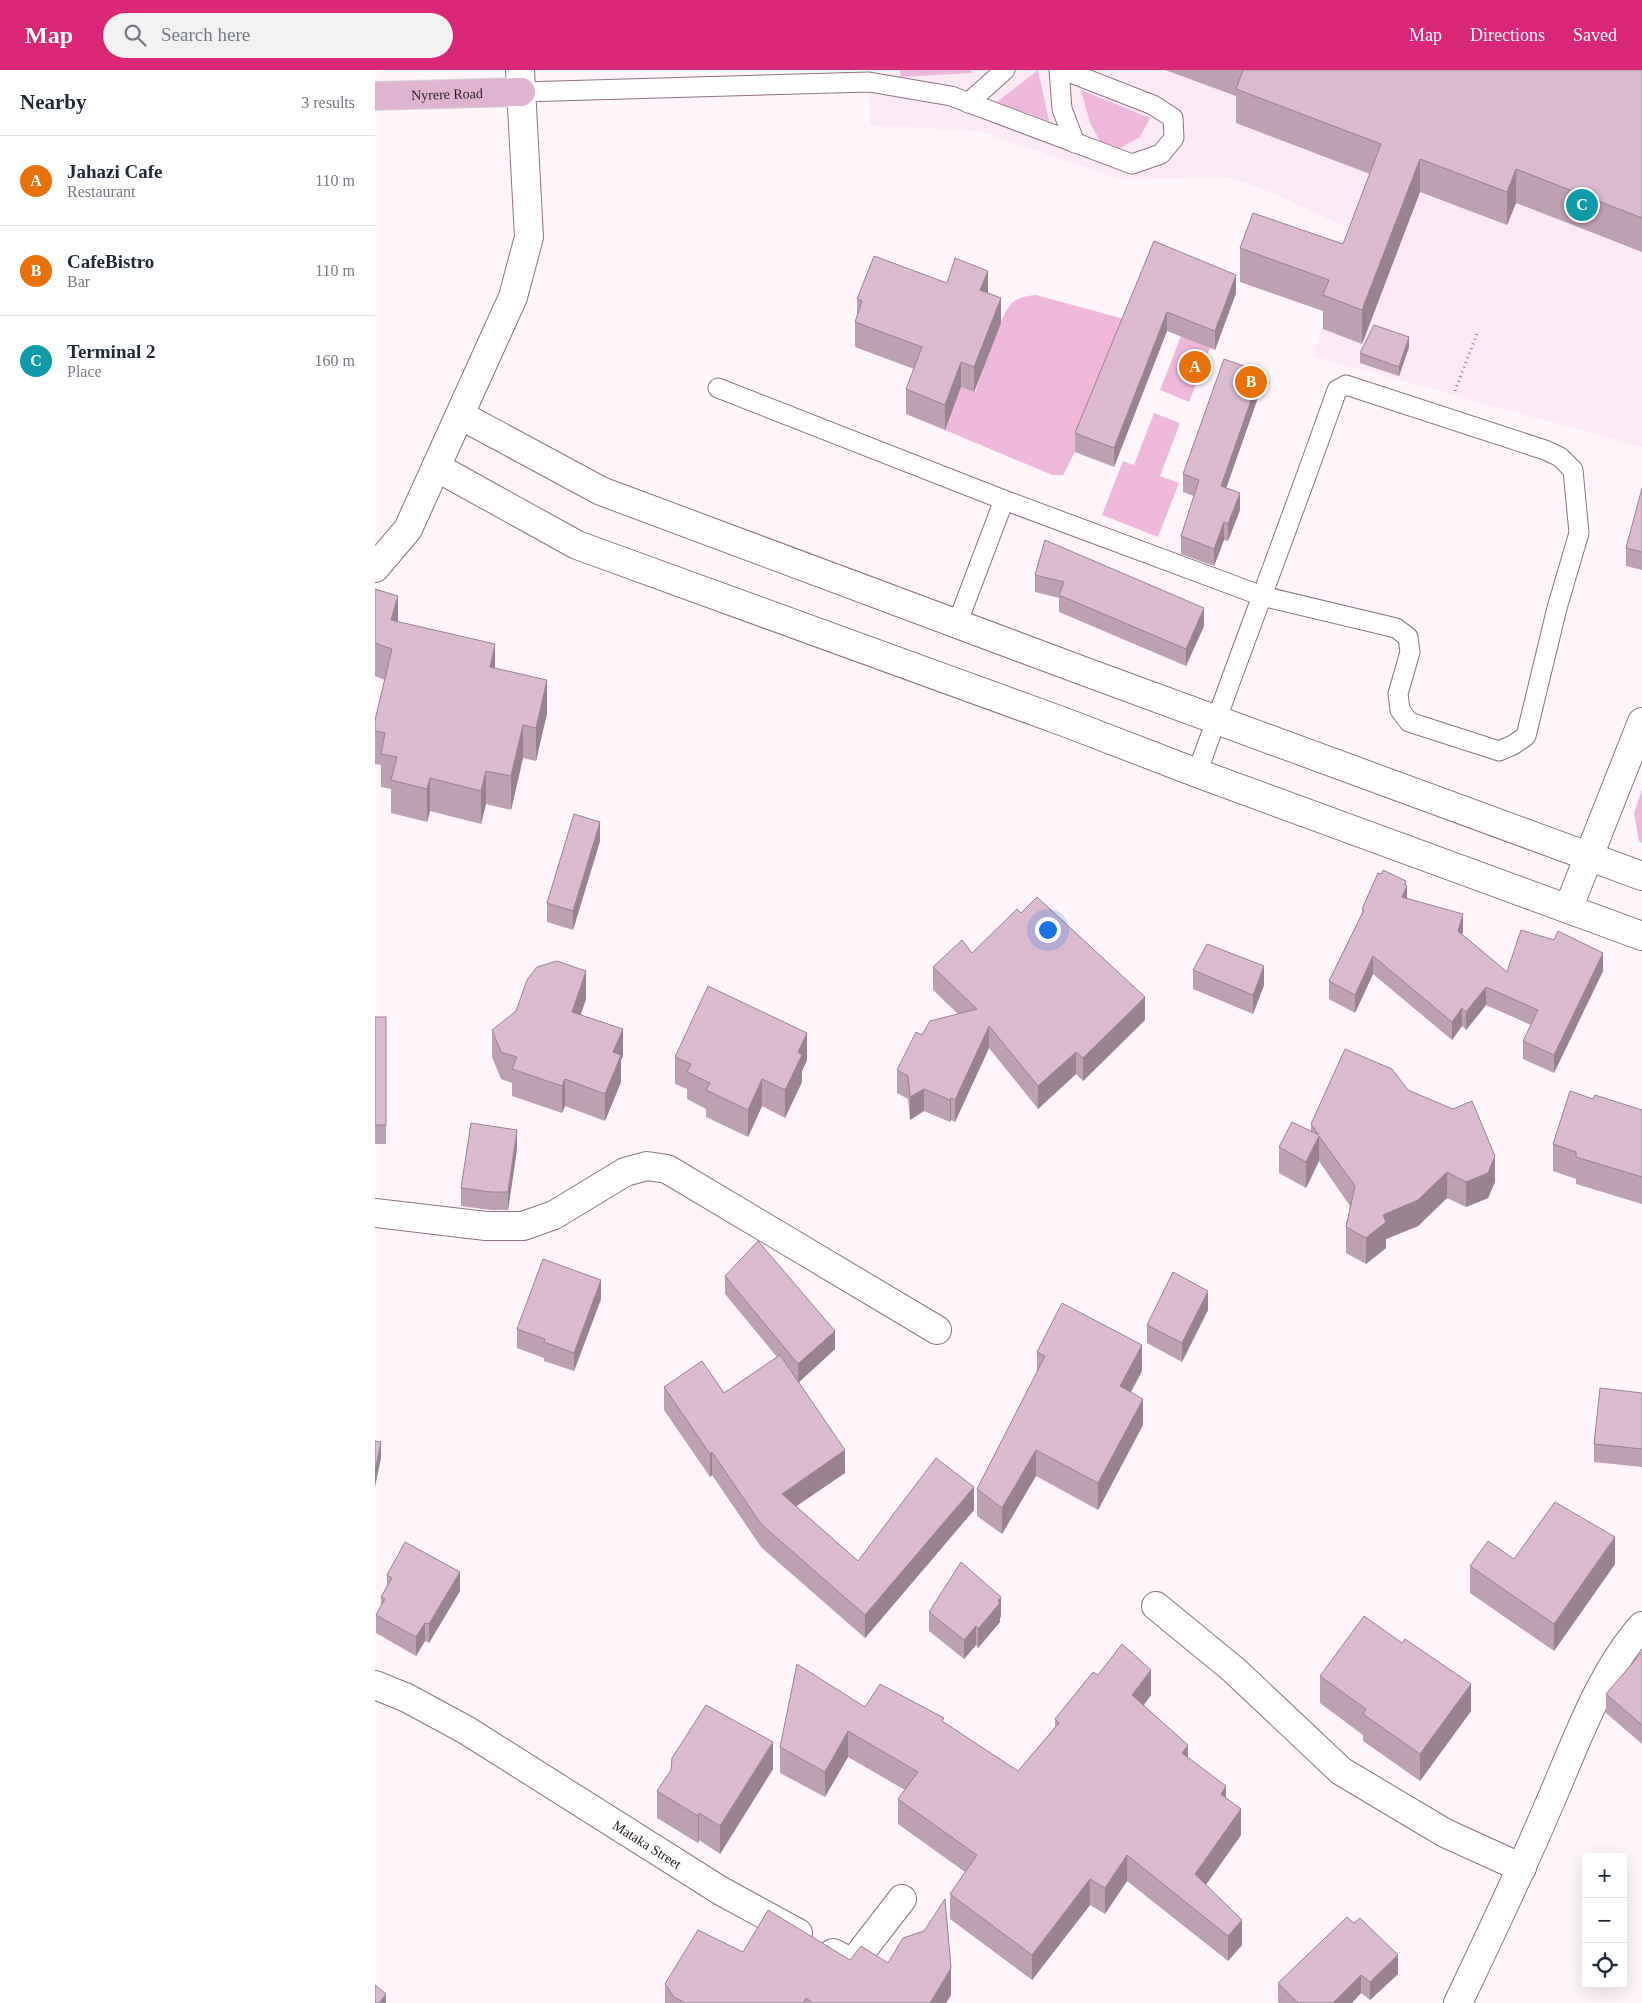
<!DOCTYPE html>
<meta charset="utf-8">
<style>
:root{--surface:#fff;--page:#f2f2f3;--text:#1f2937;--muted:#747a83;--line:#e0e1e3;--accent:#db2777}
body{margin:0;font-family:"Times New Roman",serif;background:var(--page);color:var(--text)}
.controls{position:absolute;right:15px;bottom:15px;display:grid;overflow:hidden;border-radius:5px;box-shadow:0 5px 20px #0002}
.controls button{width:45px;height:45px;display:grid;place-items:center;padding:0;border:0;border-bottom:1px solid var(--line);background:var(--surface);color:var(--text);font:25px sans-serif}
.you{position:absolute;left:672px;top:859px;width:18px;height:18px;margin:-12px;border:4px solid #fff;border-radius:50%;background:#1a73e8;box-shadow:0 0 0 8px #1a73e833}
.badge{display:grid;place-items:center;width:32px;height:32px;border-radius:50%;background:var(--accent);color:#fff;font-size:16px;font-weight:700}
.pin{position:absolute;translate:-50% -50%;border:2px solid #fff;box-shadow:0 1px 5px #0006}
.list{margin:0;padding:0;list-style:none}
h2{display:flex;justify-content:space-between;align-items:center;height:65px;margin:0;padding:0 20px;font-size:21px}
h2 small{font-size:16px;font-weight:400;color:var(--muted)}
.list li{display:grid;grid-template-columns:32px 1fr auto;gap:15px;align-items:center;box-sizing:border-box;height:90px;padding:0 20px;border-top:1px solid var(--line)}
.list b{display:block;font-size:19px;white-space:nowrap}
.list p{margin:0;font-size:16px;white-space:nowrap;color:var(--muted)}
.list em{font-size:16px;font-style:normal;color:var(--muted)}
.icon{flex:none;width:28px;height:28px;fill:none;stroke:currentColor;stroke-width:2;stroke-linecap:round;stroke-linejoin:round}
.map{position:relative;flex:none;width:1267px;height:1933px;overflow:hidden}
header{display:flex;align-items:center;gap:30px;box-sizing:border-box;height:70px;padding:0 25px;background:var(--accent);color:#fff}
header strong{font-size:24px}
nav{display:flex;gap:28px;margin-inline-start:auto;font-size:18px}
.search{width:350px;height:45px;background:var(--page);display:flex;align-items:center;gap:12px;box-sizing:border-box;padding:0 18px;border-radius:28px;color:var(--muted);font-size:19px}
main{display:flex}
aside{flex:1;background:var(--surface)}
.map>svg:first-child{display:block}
.built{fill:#fceaf5}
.green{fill:#efb8db}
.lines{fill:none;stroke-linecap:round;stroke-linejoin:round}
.lane-casing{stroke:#8f7084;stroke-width:21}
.street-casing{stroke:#8f7084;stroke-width:30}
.primary-casing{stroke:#d8d6d7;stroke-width:30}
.path{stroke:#8b8188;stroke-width:3;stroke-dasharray:1 4;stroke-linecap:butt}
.lane{stroke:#fff;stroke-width:19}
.street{stroke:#fff;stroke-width:28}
.primary{stroke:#e0b4d1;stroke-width:28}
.wall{fill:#bda0b2}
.shaded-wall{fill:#9a8291}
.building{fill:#dcbacf;stroke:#9a8291}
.labels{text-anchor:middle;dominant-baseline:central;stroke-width:4;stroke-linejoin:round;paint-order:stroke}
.street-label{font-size:14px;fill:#261a22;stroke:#fef6fb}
</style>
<header>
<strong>Map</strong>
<div class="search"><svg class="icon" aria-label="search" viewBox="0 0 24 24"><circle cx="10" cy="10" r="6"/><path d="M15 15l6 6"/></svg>Search here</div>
<nav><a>Map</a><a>Directions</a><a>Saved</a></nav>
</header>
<main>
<aside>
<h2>Nearby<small>3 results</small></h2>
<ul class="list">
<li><span class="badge" style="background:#e8710a">A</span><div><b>Jahazi Cafe</b><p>Restaurant</p></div><em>110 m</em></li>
<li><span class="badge" style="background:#e8710a">B</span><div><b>CafeBistro</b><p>Bar</p></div><em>110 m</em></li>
<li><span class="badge" style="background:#0f9aa8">C</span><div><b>Terminal 2</b><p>Place</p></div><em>160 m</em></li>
</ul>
</aside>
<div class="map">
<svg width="1267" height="1933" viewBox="0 0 1267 1933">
<rect width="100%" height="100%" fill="#fef6fb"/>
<polygon class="built" points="494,0 1267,0 1267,377 937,286 984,163 900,124 855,107 748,110 604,61 495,55"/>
<g class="green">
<polygon points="525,0 596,0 597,3 526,7"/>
<polygon points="663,0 674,51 622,32"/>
<polygon points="706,20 775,48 765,67 745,78 725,71 715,53"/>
<path d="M661,225L749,249L745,266L700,382L688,405H677L570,360L586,317L600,322C608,301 623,249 636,234C642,227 653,226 661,225Z"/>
<polygon points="806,266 835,278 814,332 785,320"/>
<polygon points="779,343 805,353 785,406 804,413 783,467 727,445 748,391 759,395"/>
<polygon points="1267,720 1267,773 1264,771 1259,743"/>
</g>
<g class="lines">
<defs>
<g id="lane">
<polyline points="684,0 687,39 700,73"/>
<polyline points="146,22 494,12 576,26 757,94 786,84 799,68 798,48 778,35 688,0"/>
<polyline points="593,33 630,0"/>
<path d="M343,318L629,430L887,526L1021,558L1033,567L1035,582L1023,624L1025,640L1034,652L1124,681L1138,675L1151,666L1182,538L1204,463L1198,400L1185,387L1170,380L971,315L962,320C917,448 868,575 822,703"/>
<polyline points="582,554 629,430"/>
</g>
<g id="street">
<polyline points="85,345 226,421 711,602 1267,806"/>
<polyline points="61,397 202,475 692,653 822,703 1267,866"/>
<polyline points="0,498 33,459 138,227 154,167 145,0"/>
<polyline points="1193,839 1267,652"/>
<polyline points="0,1143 111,1156 148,1156 179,1145 250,1102 272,1096 292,1099 562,1260"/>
<polyline points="781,1536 859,1600 966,1701 1070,1763 1147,1798"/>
<path id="s1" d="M0,1615L32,1628L91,1660L346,1821L423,1863"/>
<polyline points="458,1883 474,1891 483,1886 527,1829"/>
<path d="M1083,1933C1114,1868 1145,1803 1173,1737C1199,1678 1224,1604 1267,1556"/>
</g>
<g id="primary">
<path id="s2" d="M0,26L146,22"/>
</g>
</defs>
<use href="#lane" class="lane-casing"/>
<use href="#street" class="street-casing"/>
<use href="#primary" class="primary-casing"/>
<polyline class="path" points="1080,321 1103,261"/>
<use href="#lane" class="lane"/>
<use href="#street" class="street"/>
<use href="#primary" class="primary"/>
</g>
<g class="wall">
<polygon points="790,0 1267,0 1267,182 1141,133 1132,155 1045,122 987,274 948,259 948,241 865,212 865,178 968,174 995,104 861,53 861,26"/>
<polygon points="779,171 861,223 840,280 792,261 739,397 700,382 700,363"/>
<polygon points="572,213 613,223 626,253 599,322 586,317 570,360 531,344 531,319 539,299 480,277 480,252 482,246 482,229"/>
<polygon points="1034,277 1024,306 985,293 985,283"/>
<polygon points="886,319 851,418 865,440 853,471 849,470 839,496 806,484 806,466 819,426 808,422 808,404"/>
<polygon points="1267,418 1267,500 1251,496 1251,478"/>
<polygon points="670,470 829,556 811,596 684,542 684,528 660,522 660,505"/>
<polygon points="0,519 23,552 120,598 172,643 161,691 148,688 136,740 111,734 106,754 55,741 52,752 16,743 16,719 6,717 6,695 0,694 0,650 10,610 0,606"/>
<polygon points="225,771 198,860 172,852 172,833"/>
<polygon points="1031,815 1032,829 1088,862 1087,864 1132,902 1228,901 1179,1003 1148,989 1148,971 1156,955 1111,935 1091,960 1087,956 1077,970 998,904 980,943 954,929 954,911 987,843 987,839"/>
<polygon points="597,883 770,950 708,1011 701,1004 663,1039 614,978 580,1052 576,1050 575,1052 549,1041 535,1050 533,1029 522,1023 522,1000 547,965 583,944 558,920 558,897"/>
<polygon points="818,900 889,915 878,944 818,919"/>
<polygon points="211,929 206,944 248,986 246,990 246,1012 230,1051 190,1036 187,1043 137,1026 137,1013 126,1009 117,987 117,960"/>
<rect x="0" y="947" width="11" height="127"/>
<polygon points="300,987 432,990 427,1001 427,1012 410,1048 387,1036 373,1067 331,1047 331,1039 312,1029 312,1019 300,1014"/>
<polygon points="1033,1020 1120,1112 1113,1128 1091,1137 1072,1128 1043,1156 1011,1169 1011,1178 991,1194 971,1183 971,1157 975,1136 944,1091 931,1118 904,1103 904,1077 936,1061 936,1054"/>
<polygon points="1218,1029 1267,1040 1267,1134 1201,1114 1201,1109 1178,1101 1178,1074"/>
<polygon points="142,1079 133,1140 116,1140 86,1136 86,1118"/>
<polygon points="350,1206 460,1279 424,1312 470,1403 421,1436 483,1491 599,1440 490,1568 386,1477 337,1405 335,1407 289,1340 289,1317 349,1323 402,1287 350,1224"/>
<polygon points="226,1229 199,1301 169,1291 169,1288 142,1278 142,1259"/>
<polygon points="833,1240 807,1292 772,1273 772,1255"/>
<polygon points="662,1282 767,1301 756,1322 768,1355 723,1440 661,1406 627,1464 602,1446 602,1419 662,1303"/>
<polygon points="1267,1323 1267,1397 1219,1392 1219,1374"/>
<polygon points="1139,1489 1240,1494 1179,1581 1095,1523 1095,1496"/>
<polygon points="12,1505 85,1521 54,1573 50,1571 41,1586 1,1563 1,1545 6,1535 6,1527 12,1516"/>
<polygon points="554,1542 626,1546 625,1548 625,1552 603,1578 601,1575 589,1589 554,1561"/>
<polygon points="1267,1582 1267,1674 1231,1643 1231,1624"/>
<polygon points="723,1605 776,1625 769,1635 813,1688 851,1728 866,1765 831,1815 867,1875 853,1891 752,1811 730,1844 715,1835 657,1910 575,1849 575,1824 590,1802 523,1754 523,1729 530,1720 473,1687 450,1727 405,1703 405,1677 490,1637 569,1652 643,1701 680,1657 680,1649"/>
<polygon points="945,1606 1096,1641 1045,1711 988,1671 988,1665 945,1633"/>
<polygon points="398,1699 345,1784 324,1770 323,1773 282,1748 282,1721"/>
<polygon points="979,1853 1023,1904 995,1930 986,1923 977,1933 904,1933 903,1932 903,1913"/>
<polygon points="368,1882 513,1893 576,1925 571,1933 290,1933 290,1914"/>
</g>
<g class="shaded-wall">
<polygon points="1045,89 1045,122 987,274 987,240"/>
<polygon points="1141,99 1141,133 1132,155 1132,122"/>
<polygon points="613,201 613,226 605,220"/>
<polygon points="861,205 861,223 840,280 840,261"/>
<polygon points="626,228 626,253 599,322 599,297"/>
<polygon points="792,242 792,261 739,397 739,378"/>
<polygon points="1034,267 1034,277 1024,306 1024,297"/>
<polygon points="586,292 586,317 570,360 570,335"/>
<polygon points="886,302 886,319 846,433 846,416"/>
<polygon points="865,423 865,440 853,471 853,454"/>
<polygon points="849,452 849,470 839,496 839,479"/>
<polygon points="23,526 23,560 16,550"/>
<polygon points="829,538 829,556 811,596 811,579"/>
<polygon points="120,574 120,607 115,597"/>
<polygon points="172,610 172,643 161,691 161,658"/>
<polygon points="148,655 148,688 136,740 136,706"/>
<polygon points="111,701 111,734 106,754 106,721"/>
<polygon points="55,708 55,741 52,752 52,719"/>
<polygon points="225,752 225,771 198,860 198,841"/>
<polygon points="1031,811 1031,817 1032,816 1032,834 1027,827"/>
<polygon points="1088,844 1088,862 1083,879 1083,861"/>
<polygon points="1228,883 1228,901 1179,1003 1179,985"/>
<polygon points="998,886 998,904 980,943 980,925"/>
<polygon points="889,896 889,915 878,944 878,925"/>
<polygon points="211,901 211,929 197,969 197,942"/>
<polygon points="1111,917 1111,935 1091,960 1091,942"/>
<polygon points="770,927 770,950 708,1011 708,988"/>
<polygon points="1087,938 1087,956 1077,970 1077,952"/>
<polygon points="614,956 614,978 580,1052 580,1030"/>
<polygon points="248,959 248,986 246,990 246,1012 230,1051 230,1024 238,982"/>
<polygon points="432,963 432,990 427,1001 427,1012 410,1048 410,1020 423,982"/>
<polygon points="701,982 701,1004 663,1039 663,1016"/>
<polygon points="190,1009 190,1036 187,1043 187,1016"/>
<polygon points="387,1009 387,1036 373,1067 373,1040"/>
<polygon points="549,1019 549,1041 535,1050 535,1027"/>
<polygon points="576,1028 576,1050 575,1052 575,1030"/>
<polygon points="142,1060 142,1079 133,1140 133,1122"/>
<polygon points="944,1066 944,1091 931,1118 931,1092"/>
<polygon points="1120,1086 1120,1112 1113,1128 1091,1137 1091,1112"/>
<polygon points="1072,1102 1072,1128 1043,1156 1011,1169 1011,1178 991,1194 991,1168 1008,1145"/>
<polygon points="226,1210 226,1229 199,1301 199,1283"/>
<polygon points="833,1221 833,1240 807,1292 807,1273"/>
<polygon points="460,1261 460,1279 423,1313 423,1294"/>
<polygon points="767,1275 767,1301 745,1342 745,1316"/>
<polygon points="768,1329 768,1355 723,1440 723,1413"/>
<polygon points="6,1372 6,1388 0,1417 0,1401"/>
<polygon points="470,1380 470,1403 407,1446 407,1424"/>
<polygon points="661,1380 661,1406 627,1464 627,1438"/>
<polygon points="337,1382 337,1405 335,1407 335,1384"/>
<polygon points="599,1417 599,1440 490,1568 490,1545"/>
<polygon points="1240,1467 1240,1494 1179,1581 1179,1554"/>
<polygon points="85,1502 85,1521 54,1573 54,1554"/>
<polygon points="626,1527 626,1546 625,1548 625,1552 603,1578 603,1559"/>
<polygon points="50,1553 50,1571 41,1586 41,1567"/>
<polygon points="601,1556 601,1575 589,1589 589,1570"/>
<polygon points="776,1600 776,1625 757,1650 757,1625"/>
<polygon points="1096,1614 1096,1641 1045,1711 1045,1684"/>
<polygon points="473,1661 473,1687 450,1727 450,1702"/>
<polygon points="398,1672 398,1699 345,1784 345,1756"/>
<polygon points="813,1675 813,1701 807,1683"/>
<polygon points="851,1716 851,1741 846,1724"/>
<polygon points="866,1739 866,1765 820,1830 820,1804"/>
<polygon points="324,1743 324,1770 323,1773 323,1746"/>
<polygon points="752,1785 752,1811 730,1844 730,1818"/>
<polygon points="715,1809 715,1835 657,1910 657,1885"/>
<polygon points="867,1850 867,1875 853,1891 853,1866"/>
<polygon points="1023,1885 1023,1904 995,1930 995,1912"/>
<polygon points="576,1898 576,1925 571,1933 555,1933"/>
<polygon points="986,1905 986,1923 977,1933 958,1933"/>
<polygon points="11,1924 11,1933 4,1933"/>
</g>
<g class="building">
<polygon points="868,0 1267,0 1267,148 1141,99 1132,122 1045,89 987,240 948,225 954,210 865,178 878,143 968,174 1006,74 861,19"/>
<polygon points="779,171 861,205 840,261 792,242 739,378 700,363"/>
<polygon points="499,186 572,213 580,188 613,201 605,220 626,228 599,297 586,292 570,335 531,319 547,277 480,252 487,231 482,229"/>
<polygon points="999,255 1034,267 1024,297 985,283"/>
<polygon points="849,289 886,302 846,416 865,423 853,454 849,452 839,479 806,466 824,410 808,404"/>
<polygon points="1267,418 1267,482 1251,478"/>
<polygon points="670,470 829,538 811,579 684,525 689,512 660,505"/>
<polygon points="0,519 23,526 16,550 120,574 115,597 172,610 161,658 148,655 136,706 111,701 106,721 55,708 52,719 16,710 22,687 6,684 10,663 0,661 0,650 17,579 0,573"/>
<polygon points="199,744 225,752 198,841 172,833"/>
<polygon points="1008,800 1031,811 1030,815 1032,816 1027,827 1088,844 1083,861 1132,902 1146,860 1179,870 1183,861 1228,883 1179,985 1148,971 1163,940 1111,917 1091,942 1087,938 1077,952 998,886 980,925 954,911 989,840 987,839 1003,803 1006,804"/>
<polygon points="662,827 770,927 708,988 701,982 663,1016 614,956 580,1030 576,1028 575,1030 549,1019 535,1027 533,1006 522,1000 541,962 547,965 555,951 602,939 558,897 587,870 597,883 642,839 646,843"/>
<polygon points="832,874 889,896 878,925 818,900"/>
<polygon points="182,891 211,901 197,942 248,959 238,982 246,985 230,1024 190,1009 187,1016 137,999 142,987 126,982 117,960 141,941 152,910 162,897"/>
<polygon points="333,916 432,963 423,982 427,985 410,1020 387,1009 373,1040 331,1020 335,1013 312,1002 316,994 300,987"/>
<rect x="0" y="947" width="11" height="108"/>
<polygon points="970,979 1017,999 1033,1020 1078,1039 1097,1031 1120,1086 1113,1103 1091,1112 1072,1102 1043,1130 1008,1145 1011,1152 991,1168 971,1157 980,1116 944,1066 931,1092 904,1077 917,1052 944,1065 936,1054"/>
<polygon points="1195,1021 1218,1029 1220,1025 1267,1040 1267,1107 1201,1087 1201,1082 1178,1074"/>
<polygon points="96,1053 142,1060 133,1122 116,1122 86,1118"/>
<polygon points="383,1171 460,1261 423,1294 350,1206"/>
<polygon points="168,1189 226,1210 199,1283 169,1272 170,1269 142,1259"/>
<polygon points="798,1202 833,1221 807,1273 772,1255"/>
<polygon points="687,1233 767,1275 745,1316 768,1329 723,1413 661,1380 627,1438 602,1419 670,1286 662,1282"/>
<polygon points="405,1285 470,1380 407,1424 483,1491 561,1388 599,1417 490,1545 386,1454 337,1382 335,1384 289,1317 327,1291 349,1323"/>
<polygon points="1225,1318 1267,1323 1267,1379 1219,1374"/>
<polygon points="0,1371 6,1372 0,1401"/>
<polygon points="1180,1432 1240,1467 1179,1554 1095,1496 1113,1471 1139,1489"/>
<polygon points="30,1472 85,1502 54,1554 50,1553 41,1567 1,1545 10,1529 6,1527 17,1508 12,1505"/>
<polygon points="586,1492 626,1527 623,1531 625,1533 603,1559 601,1556 589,1570 554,1542"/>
<polygon points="989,1546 1027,1573 1030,1569 1096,1614 1045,1684 988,1644 991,1639 945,1606"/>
<polygon points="747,1574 776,1600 757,1625 813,1675 807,1683 851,1716 846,1724 866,1739 820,1804 867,1850 853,1866 752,1785 730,1818 715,1809 657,1885 575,1824 602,1785 523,1729 543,1702 473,1661 450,1702 405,1677 422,1594 490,1637 505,1614 569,1648 567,1651 643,1701 684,1653 680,1649 718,1602 723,1605"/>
<polygon points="1267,1582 1267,1655 1231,1624"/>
<polygon points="331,1635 398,1672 345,1756 324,1743 323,1746 282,1721 296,1700 297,1688"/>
<polygon points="570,1829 576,1898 555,1933 438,1933 431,1928 428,1933 310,1933 299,1927 290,1914 323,1860 368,1882 393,1840 475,1890 486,1876 513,1893 528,1868 549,1861"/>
<polygon points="972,1847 979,1853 985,1848 1023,1885 995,1912 986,1905 958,1933 923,1933 903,1913"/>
<polygon points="0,1915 11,1924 4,1933 0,1933"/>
</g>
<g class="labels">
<g class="street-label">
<text stroke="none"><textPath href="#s2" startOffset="72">Nyrere Road</textPath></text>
<text stroke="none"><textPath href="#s1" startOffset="316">Mataka Street</textPath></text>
</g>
</g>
</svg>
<div class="controls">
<button>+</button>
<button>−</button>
<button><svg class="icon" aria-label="locate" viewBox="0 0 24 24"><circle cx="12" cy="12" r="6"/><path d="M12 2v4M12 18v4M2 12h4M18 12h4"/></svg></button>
</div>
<div class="you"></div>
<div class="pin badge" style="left:820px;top:297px;background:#e8710a">A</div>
<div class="pin badge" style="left:876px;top:312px;background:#e8710a">B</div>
<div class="pin badge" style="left:1207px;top:135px;background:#0f9aa8">C</div>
</div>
</main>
